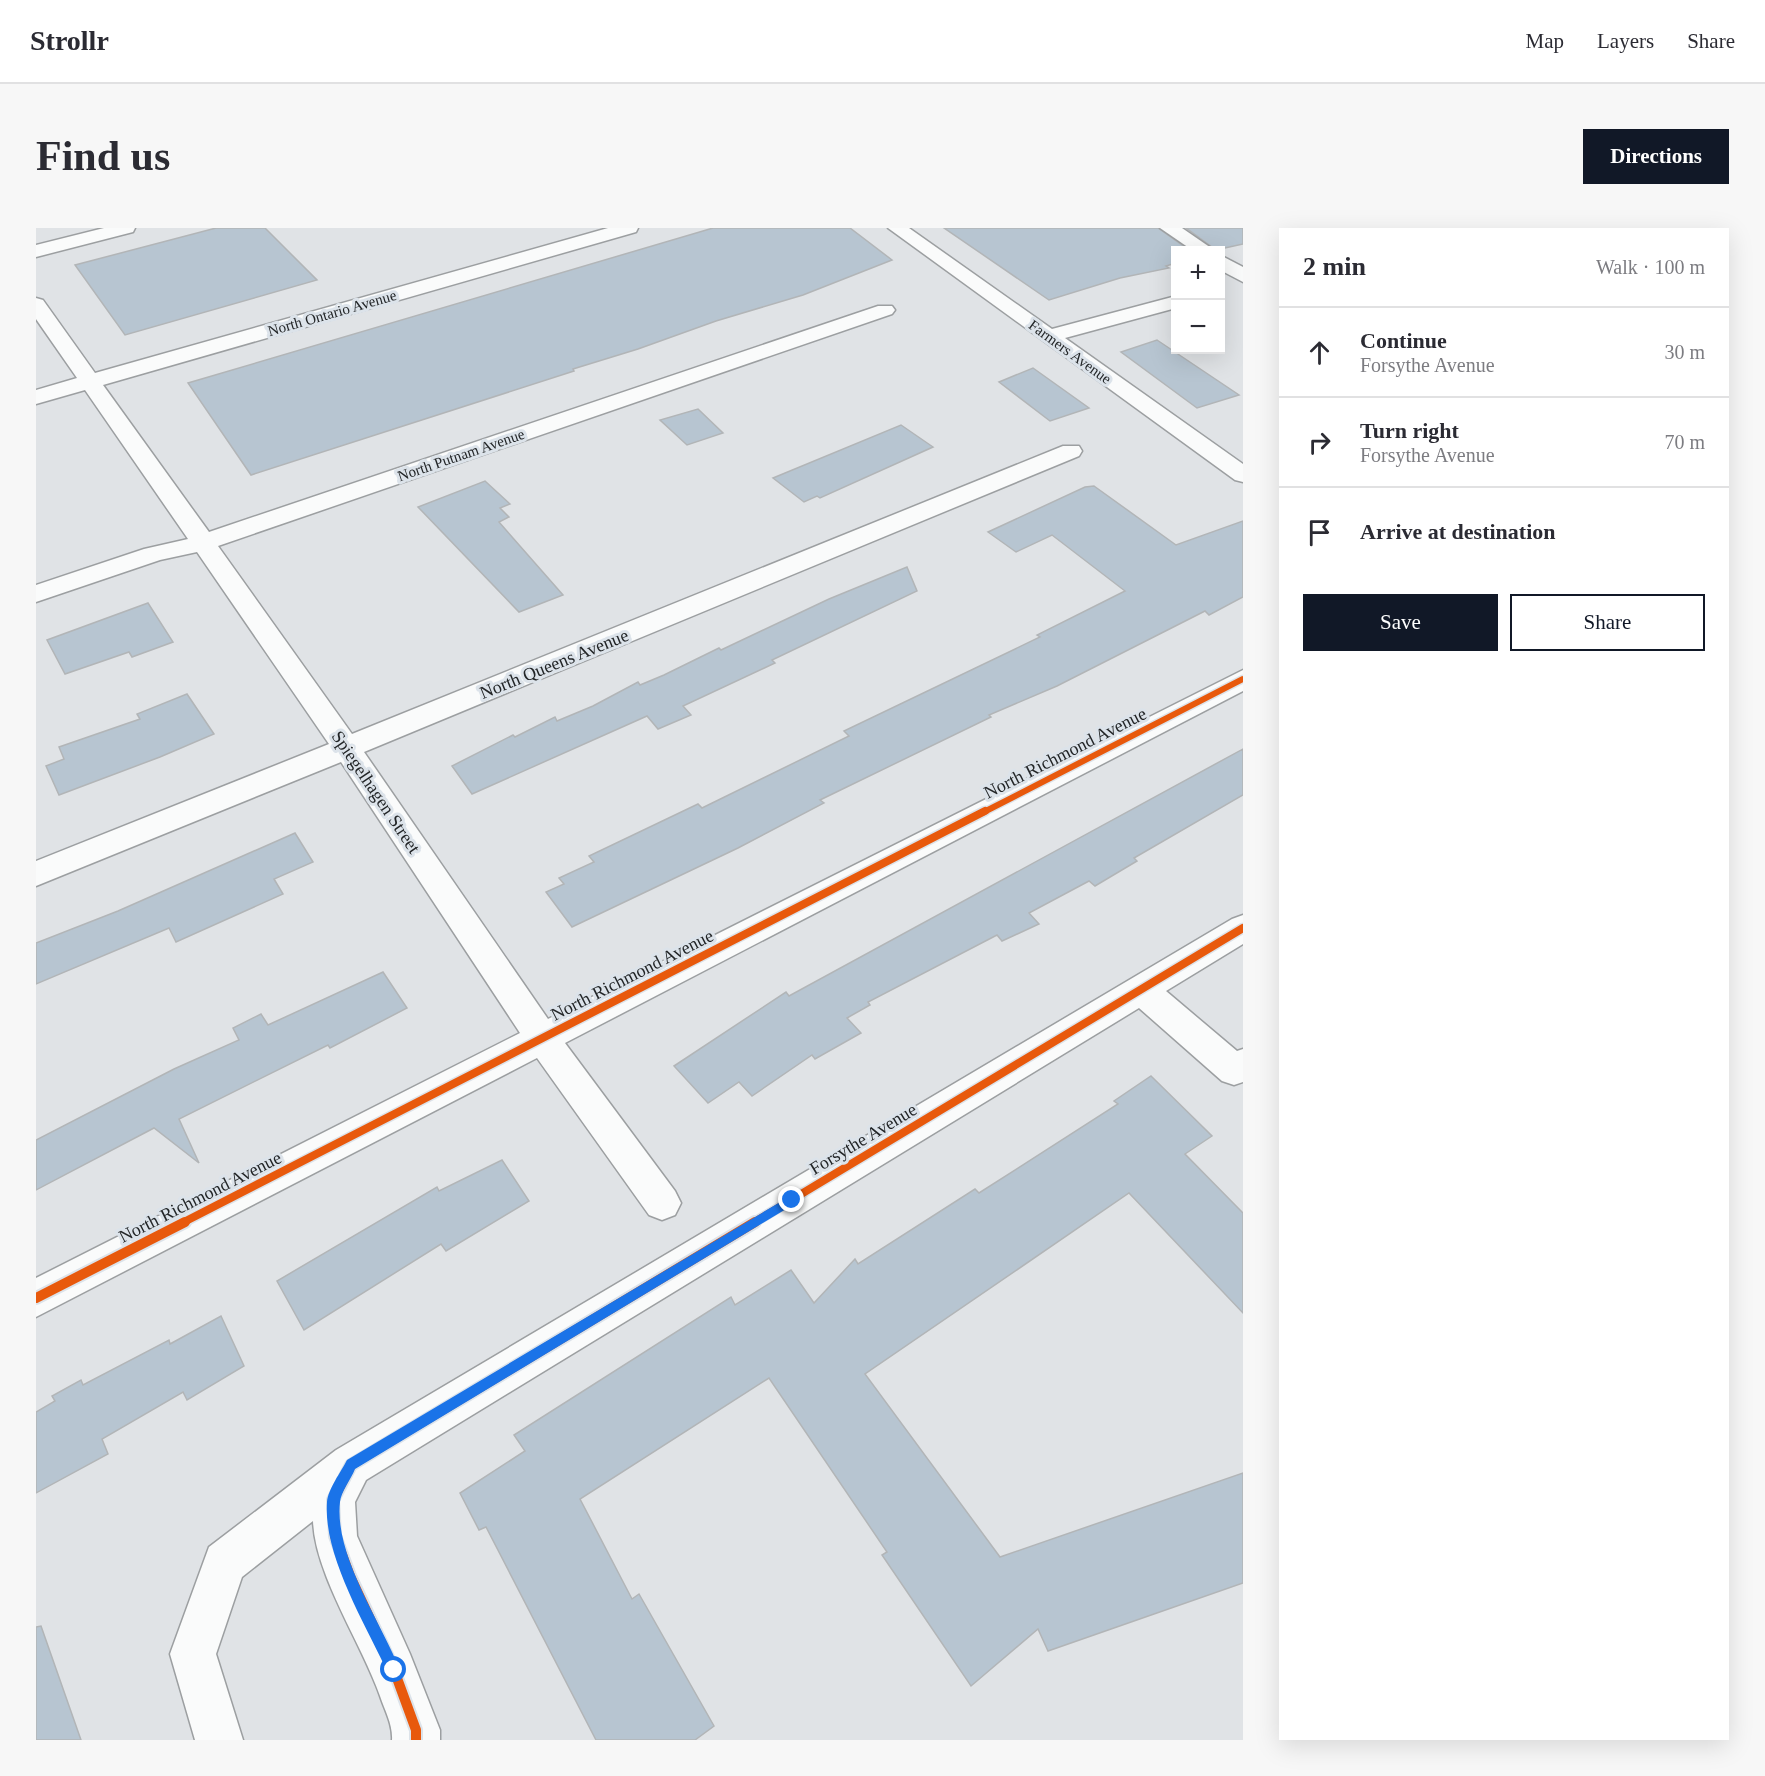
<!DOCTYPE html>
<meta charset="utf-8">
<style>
:root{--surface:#fff;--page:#f7f7f7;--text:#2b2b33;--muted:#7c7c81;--line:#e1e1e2;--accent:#111827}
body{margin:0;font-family:Georgia,serif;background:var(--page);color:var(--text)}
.controls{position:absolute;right:18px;top:18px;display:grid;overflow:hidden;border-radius:0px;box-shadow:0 6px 24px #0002}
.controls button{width:54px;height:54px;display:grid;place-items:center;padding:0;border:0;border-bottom:2px solid var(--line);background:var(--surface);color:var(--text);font:30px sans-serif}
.stop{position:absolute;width:18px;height:18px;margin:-14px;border:4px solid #1a73e8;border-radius:50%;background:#fff}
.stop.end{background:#1a73e8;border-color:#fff;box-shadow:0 2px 6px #0008}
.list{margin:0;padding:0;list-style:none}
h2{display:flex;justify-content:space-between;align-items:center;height:78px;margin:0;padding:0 24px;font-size:26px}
h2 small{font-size:20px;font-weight:400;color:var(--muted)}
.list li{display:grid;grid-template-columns:39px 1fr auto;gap:18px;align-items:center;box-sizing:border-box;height:90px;padding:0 24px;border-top:2px solid var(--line)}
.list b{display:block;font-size:22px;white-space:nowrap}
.list p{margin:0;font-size:20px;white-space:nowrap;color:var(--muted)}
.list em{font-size:20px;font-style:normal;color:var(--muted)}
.actions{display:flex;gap:12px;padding:18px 24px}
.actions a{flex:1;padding:14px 0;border:2px solid var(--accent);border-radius:0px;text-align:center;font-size:21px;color:var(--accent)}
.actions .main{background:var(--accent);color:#fff}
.icon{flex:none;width:33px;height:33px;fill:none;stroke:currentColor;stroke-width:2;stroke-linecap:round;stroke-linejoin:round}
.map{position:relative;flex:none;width:1207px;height:1512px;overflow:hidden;border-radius:0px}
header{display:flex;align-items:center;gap:36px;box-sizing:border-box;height:84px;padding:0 30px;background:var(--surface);border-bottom:2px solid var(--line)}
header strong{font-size:28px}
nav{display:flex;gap:33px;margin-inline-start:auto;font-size:21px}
.intro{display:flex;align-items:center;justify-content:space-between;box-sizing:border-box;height:144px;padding:0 36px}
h1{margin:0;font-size:42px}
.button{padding:15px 27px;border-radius:0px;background:var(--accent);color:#fff;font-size:21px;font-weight:700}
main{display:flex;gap:36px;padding:0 36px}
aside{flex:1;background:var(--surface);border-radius:0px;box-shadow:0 6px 24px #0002}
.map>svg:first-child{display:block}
.building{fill:#b7c5d1;stroke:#b2b5b7;stroke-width:1.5}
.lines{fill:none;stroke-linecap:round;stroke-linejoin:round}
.minor-casing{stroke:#9c9fa1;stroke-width:3}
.minor{fill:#fafbfb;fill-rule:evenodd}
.cycleway-far2-casing{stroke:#dce3ea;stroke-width:9}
.cycleway-far1-casing{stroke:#dce3ea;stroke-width:11}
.cycleway-casing{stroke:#dce3ea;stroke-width:14}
.cycleway-far2{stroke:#e8590c;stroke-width:6}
.cycleway-far1{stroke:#e8590c;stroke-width:8}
.cycleway{stroke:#e8590c;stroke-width:10}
.route{fill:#1a73e8}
.labels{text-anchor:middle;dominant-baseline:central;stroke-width:6;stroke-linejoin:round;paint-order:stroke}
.far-street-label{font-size:15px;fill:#222527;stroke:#dce3ea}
.street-label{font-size:18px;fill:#222527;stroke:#dce3ea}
</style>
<header>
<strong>Strollr</strong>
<nav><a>Map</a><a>Layers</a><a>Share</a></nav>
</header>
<div class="intro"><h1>Find us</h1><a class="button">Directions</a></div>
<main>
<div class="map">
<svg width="1207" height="1512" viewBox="0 0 1207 1512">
<rect width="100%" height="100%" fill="#e0e3e6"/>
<g class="building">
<polygon points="180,0 229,0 281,52 89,107 39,37"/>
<polygon points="677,0 814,0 856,32 767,67 680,93 602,121 537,141 538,143 215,247 152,155"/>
<polygon points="908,0 1122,0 1153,22 1140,22 1140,35 1130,38 1133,40 1084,50 1013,72"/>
<polygon points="1150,0 1207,0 1207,16 1180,22"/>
<polygon points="1121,112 1203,167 1161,180 1085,124"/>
<polygon points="997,140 1053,180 1014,193 963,154"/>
<polygon points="662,181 687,205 651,217 624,192"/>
<polygon points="865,197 897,219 784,270 781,268 768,274 737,250"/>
<polygon points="449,253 474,276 464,280 473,289 463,294 527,367 483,384 382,279"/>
<polygon points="1058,258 1140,317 1207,293 1207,369 1173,387 1169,383 1021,458 953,487 955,489 784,572 788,575 702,620 536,699 510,664 528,656 523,650 558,634 553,628 662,576 666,580 813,508 808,503 1004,409 1001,407 1089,363 1016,307 980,324 952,304 1049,259"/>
<polygon points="871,339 881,363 736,432 739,435 647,478 655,487 622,501 611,488 436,566 416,538 477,507 479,509 519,489 521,493 557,478 602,454 604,457 628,447 683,420 685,422 793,371"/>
<polygon points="112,375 137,414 96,429 93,424 29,446 11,412"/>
<polygon points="151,466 178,506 124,529 23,567 10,538 28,531 23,519 104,491 101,486"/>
<polygon points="1207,521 1207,567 1098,630 1101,633 1059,658 1053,653 993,685 1003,696 966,713 961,707 832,774 834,777 811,790 825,805 779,831 776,827 716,868 703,854 672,875 638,838 750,764 753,768"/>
<polygon points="259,605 277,634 238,651 247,666 140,714 133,700 0,756 0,715 82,683"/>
<polygon points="347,744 371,780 294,820 292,817 143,891 163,935 118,900 0,962 0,912 138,841 203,812 197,800 225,786 232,797"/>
<polygon points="1115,848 1176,908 1149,926 1207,985 1207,1085 1093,965 829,1146 964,1329 1207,1245 1207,1355 1012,1423 1002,1401 935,1458 846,1327 851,1324 733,1150 544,1271 596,1371 603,1366 678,1498 659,1512 560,1512 450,1299 443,1302 424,1265 489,1223 478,1207 695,1069 699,1077 755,1042 778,1075 819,1031 822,1036 939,961 943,965 1082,876 1078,873"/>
<polygon points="466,932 493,973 410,1023 405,1016 268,1102 241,1053 401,959 403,963"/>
<polygon points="185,1088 208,1138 151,1172 147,1164 66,1211 72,1226 0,1265 0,1184 19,1173 16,1168 45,1152 47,1157 133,1112 134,1116"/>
<polygon points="5,1398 45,1512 0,1512 0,1399"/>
</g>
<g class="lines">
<defs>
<g id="minor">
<polygon points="68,0 99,0 97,4 0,29 0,17"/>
<polygon points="572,0 602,0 600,4 67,157 173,304 842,78 856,78 859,82 856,86 182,318 316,506 1027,218 1043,218 1046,223 1043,228 328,524 512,791 1207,442 1207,463 529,815 639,963 645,975 639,987 626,992 613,987 501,830 0,1089 0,1050 484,805 305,534 0,658 0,633 293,516 161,324 124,332 0,374 0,357 108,321 152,311 49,162 0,176 0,162 41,150 0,91 0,70 7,72 59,145"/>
<polygon points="852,0 873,0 1016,101 1140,68 1140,80 1029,110 1207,236 1207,254 1199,252"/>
<polygon points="1124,0 1146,0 1178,22 1156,22"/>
<polygon points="1184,27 1207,39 1207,54 1184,42"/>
<path d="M1207,687V716L1130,763L1201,823L1207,821V854L1198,857L1186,853L1103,780L330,1252L319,1274L321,1308L374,1426L404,1502V1512H356C357,1497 349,1483 344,1468C326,1416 279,1347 277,1293L206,1349L180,1426L207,1512H159L134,1426L173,1319L300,1222L1196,691Z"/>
</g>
</defs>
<use href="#minor" class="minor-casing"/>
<use href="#minor" class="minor"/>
<defs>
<polyline id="cycleway-far2" points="946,585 1207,451"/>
<g id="cycleway-far1">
<polyline points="146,995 949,583"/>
<polyline points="717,995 1207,700"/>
</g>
<g id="cycleway">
<polyline points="0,1070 149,994"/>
<polyline points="380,1512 380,1502 358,1442 314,1348 299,1308 297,1272 315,1237 719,994"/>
</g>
</defs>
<use href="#cycleway-far2" class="cycleway-far2-casing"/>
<use href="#cycleway-far1" class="cycleway-far1-casing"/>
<use href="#cycleway" class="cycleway-casing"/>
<use href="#cycleway-far2" class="cycleway-far2"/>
<use href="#cycleway-far1" class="cycleway-far1"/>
<use href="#cycleway" class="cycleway"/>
</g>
<path class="route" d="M756,967L761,972L760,975L319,1241C315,1251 305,1264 304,1274C298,1327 345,1394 364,1442L358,1449L353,1447C330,1397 287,1328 291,1274C292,1261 305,1244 311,1232Z"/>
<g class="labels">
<g class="far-street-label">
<text transform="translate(296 85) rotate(-16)">North Ontario Avenue</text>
<text transform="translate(1034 124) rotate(36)">Farmers Avenue</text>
<text transform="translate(425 227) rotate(-19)">North Putnam Avenue</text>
</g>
<g class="street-label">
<text transform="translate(518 436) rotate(-22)">North Queens Avenue</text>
<text transform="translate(1029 525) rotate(-27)">North Richmond Avenue</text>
<text transform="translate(340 564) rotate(56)">Spiegelhagen Street</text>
<text transform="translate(596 747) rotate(-27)">North Richmond Avenue</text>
<text transform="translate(827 911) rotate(-31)">Forsythe Avenue</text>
<text transform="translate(164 969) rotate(-27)">North Richmond Avenue</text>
</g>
</g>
</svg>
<div class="controls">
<button>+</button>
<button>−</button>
</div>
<div class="stop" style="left:358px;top:1442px"></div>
<div class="stop end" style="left:756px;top:972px"></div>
</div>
<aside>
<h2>2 min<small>Walk · 100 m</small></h2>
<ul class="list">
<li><svg class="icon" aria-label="ahead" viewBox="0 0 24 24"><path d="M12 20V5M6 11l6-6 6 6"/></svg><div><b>Continue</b><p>Forsythe Avenue</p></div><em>30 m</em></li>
<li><svg class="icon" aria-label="right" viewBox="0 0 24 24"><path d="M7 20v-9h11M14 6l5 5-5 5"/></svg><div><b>Turn right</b><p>Forsythe Avenue</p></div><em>70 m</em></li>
<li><svg class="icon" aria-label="arrive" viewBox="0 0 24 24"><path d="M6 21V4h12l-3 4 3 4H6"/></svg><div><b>Arrive at destination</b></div></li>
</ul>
<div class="actions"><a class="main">Save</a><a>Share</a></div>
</aside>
</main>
